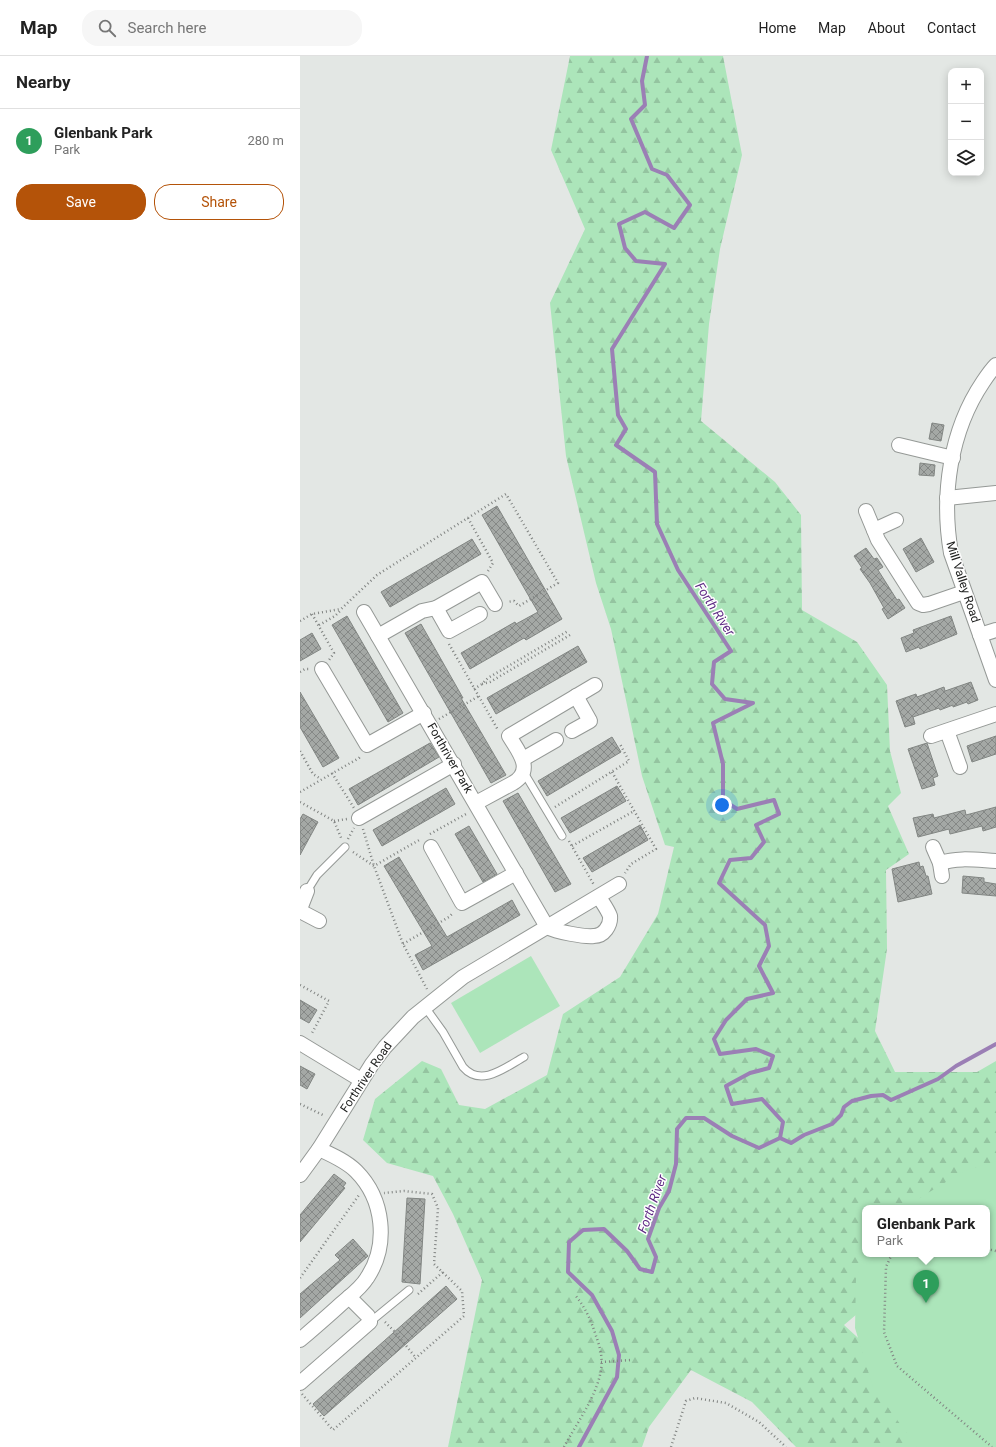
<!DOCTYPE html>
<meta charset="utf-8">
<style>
:root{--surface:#fff;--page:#f6f6f6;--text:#222;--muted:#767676;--line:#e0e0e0;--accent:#b45309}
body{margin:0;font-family:Roboto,sans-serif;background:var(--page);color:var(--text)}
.controls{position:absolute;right:12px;top:12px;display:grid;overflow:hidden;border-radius:8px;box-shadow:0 2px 10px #0003}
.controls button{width:36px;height:36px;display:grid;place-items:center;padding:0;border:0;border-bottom:1px solid var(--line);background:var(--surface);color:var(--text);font:20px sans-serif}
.you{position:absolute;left:422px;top:749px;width:14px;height:14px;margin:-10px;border:3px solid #fff;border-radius:50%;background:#1a73e8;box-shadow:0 0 0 6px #1a73e833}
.badge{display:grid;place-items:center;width:26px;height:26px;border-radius:50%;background:var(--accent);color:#fff;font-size:13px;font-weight:700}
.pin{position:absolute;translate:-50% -33px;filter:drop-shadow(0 1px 2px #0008)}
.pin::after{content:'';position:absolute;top:21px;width:14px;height:12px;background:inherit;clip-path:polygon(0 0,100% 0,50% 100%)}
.popup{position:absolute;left:562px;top:1149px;width:128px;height:52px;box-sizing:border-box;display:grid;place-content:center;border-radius:8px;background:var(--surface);filter:drop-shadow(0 1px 3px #0005);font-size:13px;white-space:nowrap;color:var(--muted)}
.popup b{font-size:15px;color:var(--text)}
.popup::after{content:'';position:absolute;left:50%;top:100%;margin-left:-8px;border:8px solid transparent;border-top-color:var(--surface)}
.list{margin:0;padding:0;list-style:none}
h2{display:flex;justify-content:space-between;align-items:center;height:52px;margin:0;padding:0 16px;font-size:17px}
h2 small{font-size:13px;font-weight:400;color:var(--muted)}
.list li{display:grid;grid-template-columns:26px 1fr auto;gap:12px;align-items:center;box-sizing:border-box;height:64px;padding:0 16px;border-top:1px solid var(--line)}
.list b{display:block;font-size:15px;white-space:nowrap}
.list p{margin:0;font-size:13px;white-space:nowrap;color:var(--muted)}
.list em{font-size:13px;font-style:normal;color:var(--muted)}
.actions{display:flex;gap:8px;padding:12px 16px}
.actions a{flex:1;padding:9px 0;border:1px solid var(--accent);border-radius:16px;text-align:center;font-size:14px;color:var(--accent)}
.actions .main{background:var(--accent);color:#fff}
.icon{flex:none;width:22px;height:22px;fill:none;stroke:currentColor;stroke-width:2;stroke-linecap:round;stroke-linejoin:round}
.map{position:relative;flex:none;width:696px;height:1391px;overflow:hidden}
header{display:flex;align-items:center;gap:24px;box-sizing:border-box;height:56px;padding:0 20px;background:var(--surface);border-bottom:1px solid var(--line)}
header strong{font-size:19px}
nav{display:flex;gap:22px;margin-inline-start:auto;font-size:14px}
.search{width:280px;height:36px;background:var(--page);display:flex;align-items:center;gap:10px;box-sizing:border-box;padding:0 14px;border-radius:16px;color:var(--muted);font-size:15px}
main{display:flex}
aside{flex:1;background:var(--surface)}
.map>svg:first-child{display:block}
.forest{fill:url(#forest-firs)}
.park{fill:#ace5ba}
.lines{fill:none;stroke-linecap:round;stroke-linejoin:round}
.stream{stroke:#9b7fb5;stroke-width:4}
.building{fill:url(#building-cross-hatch);stroke:#828683}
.lane-casing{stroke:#959996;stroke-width:9}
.street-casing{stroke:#959996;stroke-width:16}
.path{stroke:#818482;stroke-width:2.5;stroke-dasharray:1 3;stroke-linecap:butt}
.lane{stroke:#fff;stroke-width:7}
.street{stroke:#fff;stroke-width:14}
.labels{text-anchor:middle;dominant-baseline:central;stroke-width:3;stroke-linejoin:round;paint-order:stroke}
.street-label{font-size:12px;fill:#222322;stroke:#fff}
.water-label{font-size:13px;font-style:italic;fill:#5f2d85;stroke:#fff}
</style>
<header>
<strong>Map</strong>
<div class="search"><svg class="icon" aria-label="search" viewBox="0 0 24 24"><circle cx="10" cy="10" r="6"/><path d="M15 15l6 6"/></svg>Search here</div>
<nav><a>Home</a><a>Map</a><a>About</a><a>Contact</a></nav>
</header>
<main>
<aside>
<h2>Nearby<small></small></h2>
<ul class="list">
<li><span class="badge" style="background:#2e9e5b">1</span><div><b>Glenbank Park</b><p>Park</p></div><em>280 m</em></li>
</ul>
<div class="actions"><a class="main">Save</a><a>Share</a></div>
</aside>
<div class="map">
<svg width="696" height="1391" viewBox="0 0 696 1391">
<defs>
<pattern id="forest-firs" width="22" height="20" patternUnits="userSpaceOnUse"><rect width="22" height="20" fill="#ace5ba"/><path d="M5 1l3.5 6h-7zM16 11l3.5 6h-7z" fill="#94c4a0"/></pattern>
<pattern id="building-cross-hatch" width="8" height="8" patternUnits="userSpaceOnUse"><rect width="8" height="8" fill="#a4a8a5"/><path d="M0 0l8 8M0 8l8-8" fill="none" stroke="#858886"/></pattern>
</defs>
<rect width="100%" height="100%" fill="#e3e7e4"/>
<polygon class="forest" points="270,0 423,0 442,99 420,193 409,268 401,365 475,426 501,459 502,554 557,586 587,629 590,695 601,737 588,750 609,798 586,814 587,893 575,975 595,1016 677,1016 696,1005 696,1143 683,1152 565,1152 565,1198 628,1198 544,1269 662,1377 653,1391 496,1391 452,1346 391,1314 349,1371 342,1391 148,1391 182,1224 153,1158 133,1120 87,1107 63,1084 75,1043 122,1005 141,1013 159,1049 185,1053 247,1019 263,958 320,921 358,858 374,791 365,789 342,720 311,573 296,527 266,400 250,247 285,173 251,94"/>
<g class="park">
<polygon points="231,900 260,950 180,997 151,947"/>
<polygon points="696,1105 696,1391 617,1391 573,1331 555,1272 556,1222 566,1198 687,1198 687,1152 606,1152 618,1143 664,1115"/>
</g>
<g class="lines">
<g class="stream">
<polyline points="347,0 342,25 345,49 331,63 352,113 367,119 390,149 374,172 345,156 319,168 325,192 336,205 365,208 312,293 318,359 326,373 316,389 355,416 357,468 378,514 431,595 414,606 412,628 425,643 453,647 413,667 423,708 423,744 437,753 474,744 479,758 456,769 464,786 451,802 430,804 419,827 465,869 469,890 459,910 473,937 447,943 426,964 414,983 420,998 456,993 473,1000 469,1012 450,1017 426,1030 432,1048 462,1043 483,1066 480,1082"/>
<polyline points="480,1082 491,1087 504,1079 532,1068 541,1059 544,1051 552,1045 571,1040 583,1039 591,1044 638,1023 656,1010 696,988"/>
<polyline points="279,1391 317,1321 319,1299 312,1275 292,1239 268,1216 269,1186 283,1174 304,1173 327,1195 340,1213 352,1216 356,1201 348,1183 359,1152 369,1135 376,1108 377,1073 386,1062 404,1062 432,1080 459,1092 480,1082"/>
</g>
</g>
<g class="building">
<polygon points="632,367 644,369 641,385 629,383"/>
<polygon points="620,407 635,409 634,420 619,419"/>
<polygon points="197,450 262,563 226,584 224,582 170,613 161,597 215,566 216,568 238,556 182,459"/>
<polygon points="621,482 634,506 616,516 603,493"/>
<polygon points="172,483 181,498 90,551 81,536"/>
<polygon points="566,492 574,503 577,502 583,511 578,514 597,544 599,543 605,552 588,563 582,553 584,552 570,527 560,513 562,512 554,500"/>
<polygon points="47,560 103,657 88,666 32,569"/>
<polygon points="651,560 657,578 620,593 619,591 606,596 601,582 614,577 613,574"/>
<polygon points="121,568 163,642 161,642 206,719 191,727 105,577"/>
<polygon points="12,577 21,593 0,605 0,584"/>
<polygon points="278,590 287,606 196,658 187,642"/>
<polygon points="671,626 678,644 668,648 667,646 653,651 653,649 640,654 639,652 613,661 615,668 605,671 596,645 616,638 617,641 644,631 645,635"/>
<polygon points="0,636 39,702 23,711 0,671"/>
<polygon points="696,680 696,698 672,706 667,690"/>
<polygon points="312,681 321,696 247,740 238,725"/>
<polygon points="130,687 139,701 58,749 49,733"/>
<polygon points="627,687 638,720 633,722 635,729 622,733 608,693"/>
<polygon points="317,730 326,745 270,777 261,762"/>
<polygon points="146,732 155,748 82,790 73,774"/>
<polygon points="218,737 271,828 255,836 203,745"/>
<polygon points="696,751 696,771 683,775 682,770 650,778 649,773 618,781 613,762 633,758 634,762 665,754 666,759"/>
<polygon points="3,758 18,766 0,799 0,763"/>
<polygon points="340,769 348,784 292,816 283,802"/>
<polygon points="169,770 197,818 183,826 155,778"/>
<polygon points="99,801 147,881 212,844 220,859 123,914 115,899 132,890 84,810"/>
<polygon points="619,806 620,811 623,810 626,820 628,820 632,838 598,846 592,813"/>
<polygon points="663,820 684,822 684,826 696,828 696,840 662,837"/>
<polygon points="0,944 17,954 9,967 0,962"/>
<polygon points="0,1010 15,1018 7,1033 0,1029"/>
<polygon points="34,1118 46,1127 43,1131 45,1132 0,1186 0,1159"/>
<polygon points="107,1142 125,1143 120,1228 102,1226"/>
<polygon points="53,1183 68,1200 0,1262 0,1238 40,1204 35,1199"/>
<polygon points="146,1230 157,1243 24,1360 13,1348"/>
</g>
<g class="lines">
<defs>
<g id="lane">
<polyline points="223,715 262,780"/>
<polyline points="7,835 17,819 45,791"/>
<path d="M125,951L143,976L163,1011C181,1032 206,1011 224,1001"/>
<polyline points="70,1266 109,1234"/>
</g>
<g id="street">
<path d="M696,309C691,314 687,320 683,326C650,375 641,439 651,497L696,624"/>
<polyline points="599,389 653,402"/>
<polyline points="647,442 696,437"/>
<polyline points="566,455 578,484 618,547 623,549 629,548 664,536"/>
<polyline points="574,474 596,464"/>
<polyline points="136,552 149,575 180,558"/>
<path d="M64,556L247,871C257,876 284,881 294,880C304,880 311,869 310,860C308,854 302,846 299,841"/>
<polyline points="680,579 696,574"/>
<polyline points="78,580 122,555 136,552 182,526 195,548"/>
<polyline points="22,613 67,689 124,657"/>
<polyline points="272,675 290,665 276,640"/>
<polyline points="647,675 660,711"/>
<polyline points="631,680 696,658"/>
<polyline points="223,703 256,684"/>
<path d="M176,747L213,727C235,714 218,695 209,680L295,629"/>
<polyline points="59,762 154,708"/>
<polyline points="131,791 162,847 216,817"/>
<polyline points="633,791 640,807 642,820"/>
<path d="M640,807C658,801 677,804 696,805"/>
<polyline points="0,853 7,835"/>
<polyline points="0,855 19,865"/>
<polyline points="0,987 61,1024"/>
<polyline points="0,1119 19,1093 72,1008 85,991 113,961 163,921 319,828"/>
<path d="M0,1284C14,1272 28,1260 41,1248C50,1240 61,1232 67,1222C89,1189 84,1143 56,1115C46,1105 32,1099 19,1093"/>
<polyline points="0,1327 70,1266 68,1260 49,1241"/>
</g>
</defs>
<use href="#lane" class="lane-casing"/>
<use href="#street" class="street-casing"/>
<g class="path">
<polyline points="168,462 193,507 188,515"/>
<polyline points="12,558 34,597 29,604"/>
<polyline points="0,565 12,558 41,553 77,519 206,438 258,527 219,550 214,545 207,546"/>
<polyline points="19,569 35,560 41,554"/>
<polyline points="149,588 198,674"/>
<polyline points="0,616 5,613 11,613"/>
<polyline points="182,628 190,626 270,579"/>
<polyline points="174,633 182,628 188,622 268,575"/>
<polyline points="139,663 179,640"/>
<polyline points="0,695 13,718 21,723"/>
<polyline points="312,716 356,793 331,808 325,817"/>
<polyline points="32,717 54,752"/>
<polyline points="0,736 59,702 61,699"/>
<polyline points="0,746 34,765 42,784"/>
<polyline points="255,751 329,705 320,688"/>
<polyline points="34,765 47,763"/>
<polyline points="63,773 74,810 103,888 127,933"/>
<polyline points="130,778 166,758"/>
<polyline points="48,783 54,772"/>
<polyline points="269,785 294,829"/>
<polyline points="272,790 334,755"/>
<polyline points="53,796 74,810 121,783"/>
<polyline points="103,888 149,861 153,857"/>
<polyline points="0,929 29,945 11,979"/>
<polyline points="0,1048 25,1060"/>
<polyline points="687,1193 696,1195"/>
<polyline points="592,1198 586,1211 584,1276 597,1310 692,1391"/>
<polyline points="0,1222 59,1139"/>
<polyline points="118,1238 143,1216"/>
<polyline points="85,1266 95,1276 116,1302"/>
<polyline points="301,1306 331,1304"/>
<polyline points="2,1338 33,1374 164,1260 162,1235 134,1208 138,1152 132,1138 104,1135 84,1137"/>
<path d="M264,1391C278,1364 306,1329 301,1298C300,1292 298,1285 296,1280C291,1264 285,1251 275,1239"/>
<polyline points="371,1391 386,1345 395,1342 426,1347 459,1366 486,1391"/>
</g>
<use href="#lane" class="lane"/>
<use href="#street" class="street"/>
</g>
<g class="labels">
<g class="street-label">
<text transform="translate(663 526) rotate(72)">Mill Valley Road</text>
<text transform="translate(150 702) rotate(60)">Forthriver Park</text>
<text transform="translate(66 1021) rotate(-56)">Forthriver Road</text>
</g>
<g class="water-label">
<text transform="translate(415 553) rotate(57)">Forth River</text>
<text transform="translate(352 1148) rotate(-70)">Forth River</text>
</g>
</g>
</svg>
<div class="controls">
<button>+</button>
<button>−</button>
<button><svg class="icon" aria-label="layers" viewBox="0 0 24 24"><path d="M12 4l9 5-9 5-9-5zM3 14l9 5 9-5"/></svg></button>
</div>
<div class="you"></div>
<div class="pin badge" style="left:626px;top:1247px;background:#2e9e5b">1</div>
<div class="popup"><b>Glenbank Park</b>Park</div>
</div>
</main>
